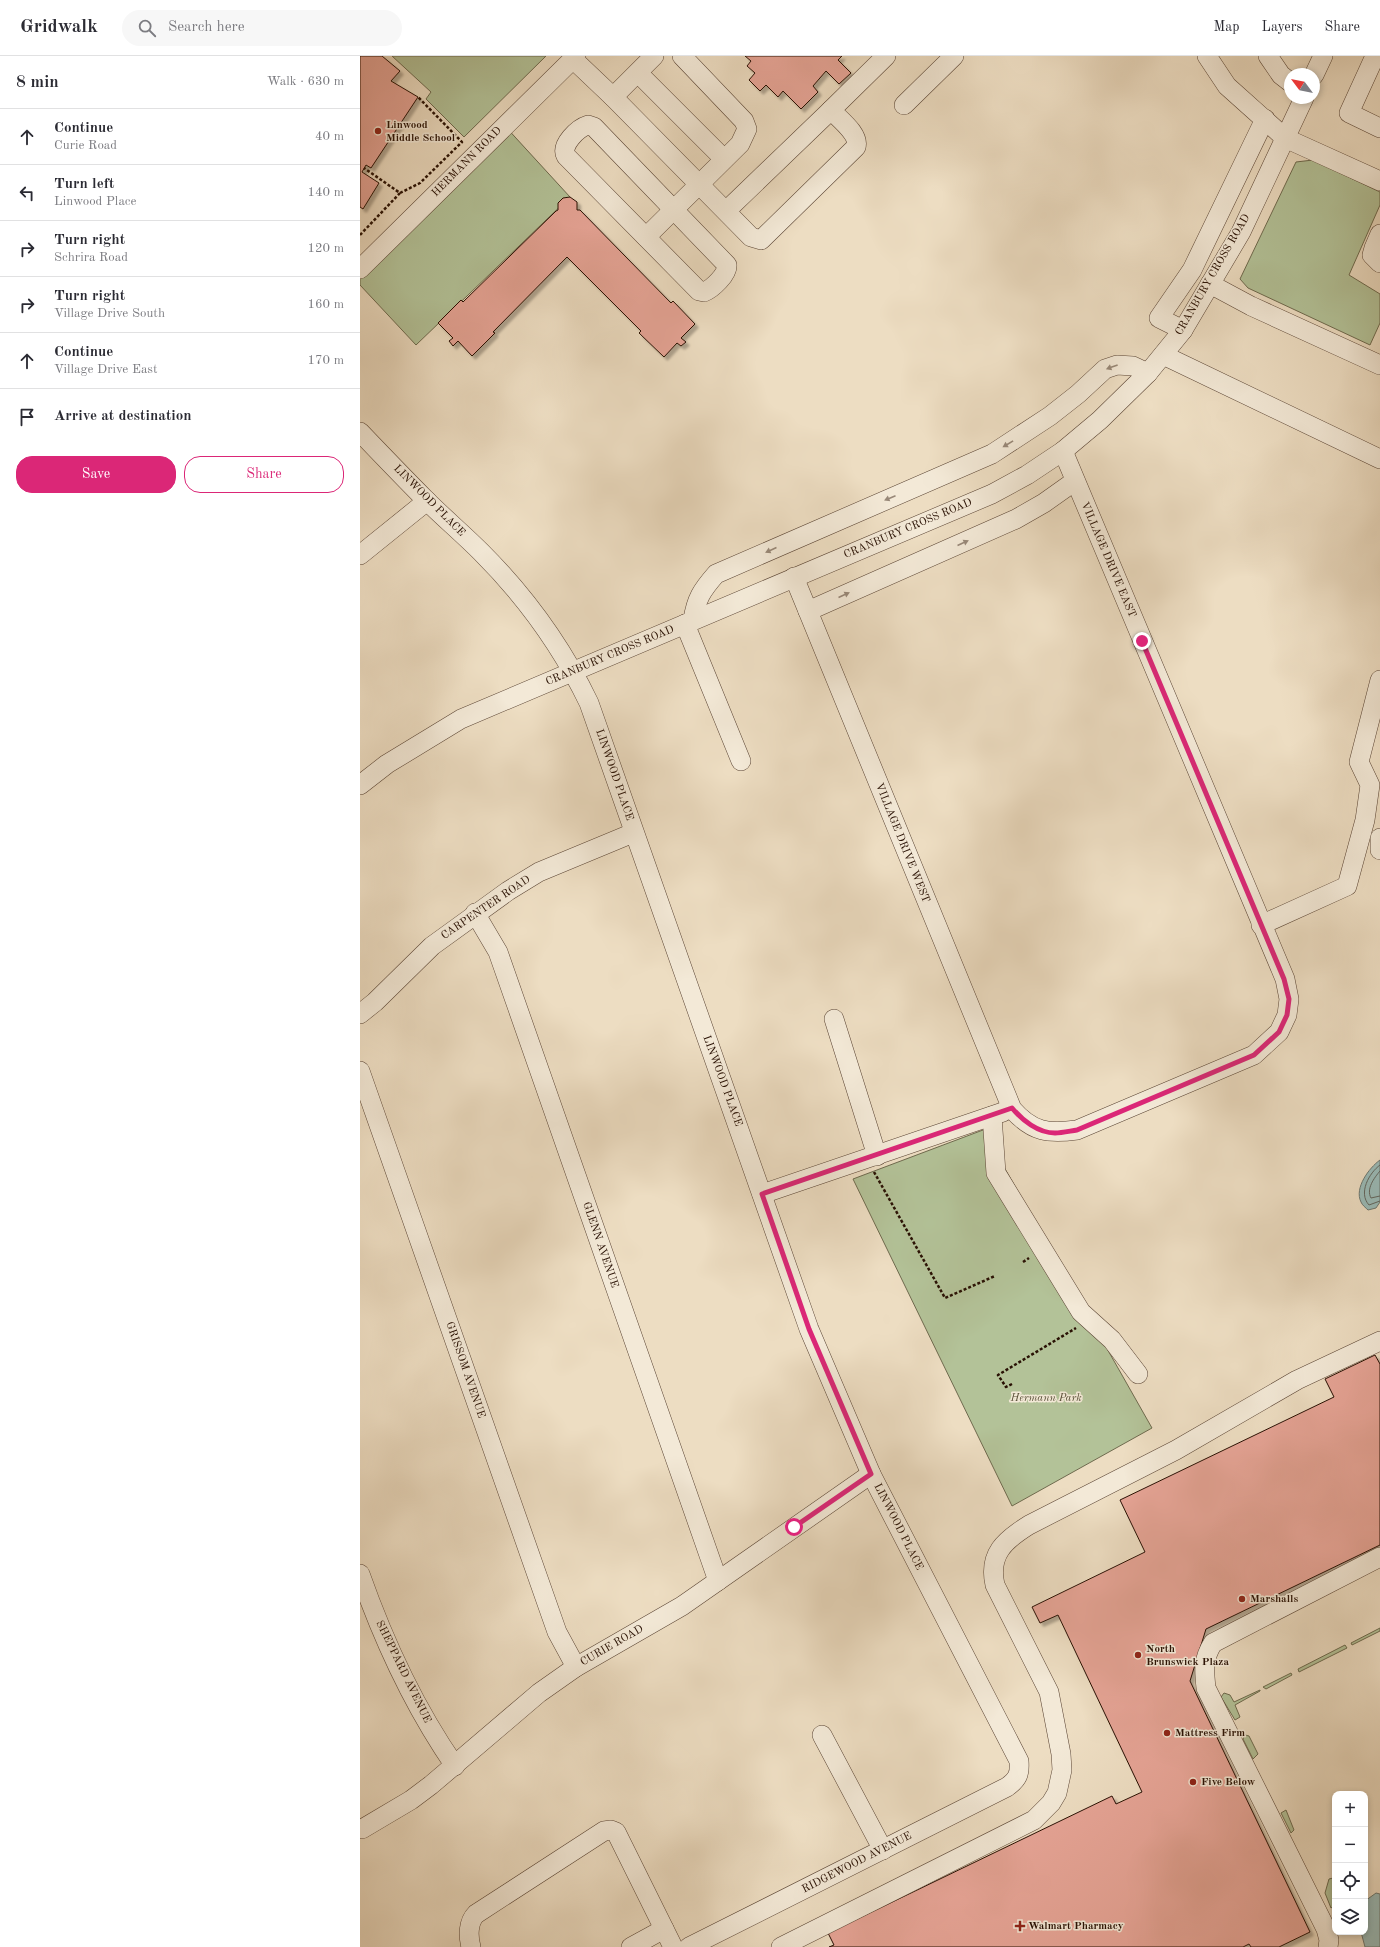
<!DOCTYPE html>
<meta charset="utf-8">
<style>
:root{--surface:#fff;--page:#f7f7f7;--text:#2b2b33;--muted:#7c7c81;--line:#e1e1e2;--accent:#db2777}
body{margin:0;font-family:"Old Standard TT",serif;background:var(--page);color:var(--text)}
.controls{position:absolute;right:12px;bottom:12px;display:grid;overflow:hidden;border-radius:8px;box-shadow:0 2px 6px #0003}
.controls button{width:36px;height:36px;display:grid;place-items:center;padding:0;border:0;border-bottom:1px solid var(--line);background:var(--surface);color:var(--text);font:20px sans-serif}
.compass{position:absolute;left:924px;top:12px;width:36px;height:36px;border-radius:50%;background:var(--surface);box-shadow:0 2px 6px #0003;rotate:302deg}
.stop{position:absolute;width:12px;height:12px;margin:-9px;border:3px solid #db2777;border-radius:50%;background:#fff}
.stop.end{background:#db2777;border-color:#fff;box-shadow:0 1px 4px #0008}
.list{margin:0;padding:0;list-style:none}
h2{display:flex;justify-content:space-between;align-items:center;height:52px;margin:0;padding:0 16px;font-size:17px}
h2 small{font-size:13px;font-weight:400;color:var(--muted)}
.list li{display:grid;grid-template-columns:26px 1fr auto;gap:12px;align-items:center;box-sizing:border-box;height:56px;padding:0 16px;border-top:1px solid var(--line)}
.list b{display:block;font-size:15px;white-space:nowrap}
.list p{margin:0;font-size:13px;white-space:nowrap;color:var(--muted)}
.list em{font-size:13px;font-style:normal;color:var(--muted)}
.actions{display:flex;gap:8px;padding:12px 16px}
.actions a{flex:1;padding:9px 0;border:1px solid var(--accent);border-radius:16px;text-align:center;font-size:14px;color:var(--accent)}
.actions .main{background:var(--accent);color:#fff}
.icon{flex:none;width:22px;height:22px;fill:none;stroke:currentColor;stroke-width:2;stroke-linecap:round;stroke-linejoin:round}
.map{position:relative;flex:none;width:1020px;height:1891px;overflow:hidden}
header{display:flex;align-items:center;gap:24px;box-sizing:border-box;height:56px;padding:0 20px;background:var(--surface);border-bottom:1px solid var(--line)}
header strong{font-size:19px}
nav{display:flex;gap:22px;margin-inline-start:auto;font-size:14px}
.search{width:280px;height:36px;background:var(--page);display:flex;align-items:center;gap:10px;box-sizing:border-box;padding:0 14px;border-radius:22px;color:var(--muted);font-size:15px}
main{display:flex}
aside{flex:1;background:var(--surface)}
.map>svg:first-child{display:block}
.green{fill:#b3c298;stroke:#6e6a4e}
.water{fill:#9abbb8;stroke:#6d7770}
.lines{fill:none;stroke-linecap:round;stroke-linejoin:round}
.shore{stroke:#62665e;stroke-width:1}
.building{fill:#e6a496;stroke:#291104;filter:url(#shadow)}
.minor-casing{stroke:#5a4434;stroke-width:20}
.path{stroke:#291104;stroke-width:2.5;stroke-dasharray:3 2;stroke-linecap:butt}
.minor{stroke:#f3e9d7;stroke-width:19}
.oneway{fill:#988878}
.route{stroke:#db2777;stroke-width:5}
.poi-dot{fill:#8f2418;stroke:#f3e9d7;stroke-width:1.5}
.labels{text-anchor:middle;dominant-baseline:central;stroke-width:3;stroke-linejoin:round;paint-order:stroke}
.poi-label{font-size:11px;font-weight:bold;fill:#291104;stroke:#f3e9d7;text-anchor:start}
.street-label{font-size:11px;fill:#291104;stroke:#f3e9d7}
.park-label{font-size:11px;font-style:italic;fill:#594f38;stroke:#f3e9d7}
</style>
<header>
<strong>Gridwalk</strong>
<div class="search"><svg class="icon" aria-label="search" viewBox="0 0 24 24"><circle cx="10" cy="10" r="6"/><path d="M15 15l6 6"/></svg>Search here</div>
<nav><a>Map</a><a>Layers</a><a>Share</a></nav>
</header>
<main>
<aside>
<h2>8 min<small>Walk · 630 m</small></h2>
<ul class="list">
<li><svg class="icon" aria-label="ahead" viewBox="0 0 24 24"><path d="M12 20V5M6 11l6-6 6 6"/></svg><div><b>Continue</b><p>Curie Road</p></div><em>40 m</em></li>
<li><svg class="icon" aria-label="left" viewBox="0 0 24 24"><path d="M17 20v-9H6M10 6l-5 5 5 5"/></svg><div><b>Turn left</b><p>Linwood Place</p></div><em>140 m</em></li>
<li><svg class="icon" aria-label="right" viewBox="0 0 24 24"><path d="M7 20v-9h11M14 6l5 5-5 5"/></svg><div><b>Turn right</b><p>Schrira Road</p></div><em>120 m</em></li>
<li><svg class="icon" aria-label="right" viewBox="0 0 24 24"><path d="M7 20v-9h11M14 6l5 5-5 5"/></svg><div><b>Turn right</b><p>Village Drive South</p></div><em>160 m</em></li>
<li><svg class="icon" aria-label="ahead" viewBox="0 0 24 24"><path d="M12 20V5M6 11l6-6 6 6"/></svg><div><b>Continue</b><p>Village Drive East</p></div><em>170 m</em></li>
<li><svg class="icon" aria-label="arrive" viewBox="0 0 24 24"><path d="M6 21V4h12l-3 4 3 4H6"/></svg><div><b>Arrive at destination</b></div></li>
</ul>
<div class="actions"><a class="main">Save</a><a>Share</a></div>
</aside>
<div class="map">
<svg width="1020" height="1891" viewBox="0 0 1020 1891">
<defs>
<filter id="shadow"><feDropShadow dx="3.5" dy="3.5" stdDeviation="1" flood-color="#0004"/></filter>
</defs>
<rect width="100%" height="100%" fill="#edddc2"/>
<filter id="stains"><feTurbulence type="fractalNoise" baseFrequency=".005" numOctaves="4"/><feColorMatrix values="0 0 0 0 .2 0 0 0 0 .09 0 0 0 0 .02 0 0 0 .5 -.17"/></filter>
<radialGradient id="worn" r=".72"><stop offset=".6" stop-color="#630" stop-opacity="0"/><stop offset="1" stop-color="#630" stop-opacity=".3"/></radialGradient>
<g class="green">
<polygon points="32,0 186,0 104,81 66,43 71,36"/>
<polygon points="144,69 210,141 56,289 0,229 0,213"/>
<polygon points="953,104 1020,136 1020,149 989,219 1020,238 1020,267 1010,289 888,232 880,223 936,106"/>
<polygon points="623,1074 792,1372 652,1450 493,1123"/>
<polygon points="1020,1572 1020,1575 992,1589 991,1587"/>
<polygon points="985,1589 987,1592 939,1616 938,1613"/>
<polygon points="931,1617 932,1619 906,1633 903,1631"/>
<polygon points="900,1634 900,1635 875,1649 880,1661 875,1664 861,1641 864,1637 870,1639 874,1646"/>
<polygon points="885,1679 889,1680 898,1698 893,1703 883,1683"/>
<polygon points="926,1754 934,1774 931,1777 921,1757"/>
<polygon points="973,1822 975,1826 975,1849 971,1852 965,1837 969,1823"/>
</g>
<g class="water">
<path d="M1020,1104V1146L1016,1152L1008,1154C1006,1152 1002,1149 1001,1146C994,1132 1009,1112 1020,1104Z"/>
<polygon points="1016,1837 1020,1838 1020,1891 1005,1891 1001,1876 1005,1876 1005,1845"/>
</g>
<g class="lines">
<g class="shore">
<path d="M1020,1109C1009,1117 998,1137 1009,1149L1020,1145"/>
<path d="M1020,1115C1014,1122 1006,1133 1011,1142L1020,1140"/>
</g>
</g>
<g class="building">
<polygon points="0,0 22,0 40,15 31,25 58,41 11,112 6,109 2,116 19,127 3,153 0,151"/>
<polygon points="385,0 482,0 478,4 491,17 479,28 466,15 453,30 458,36 441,53 423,35 418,41 406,29 400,35 389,24 395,17 387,10 391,5"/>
<polygon points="210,141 217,146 217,154 220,154 311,247 313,245 335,268 321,282 326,286 321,290 317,287 304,301 279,277 281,275 207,201 133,276 135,277 112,300 98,285 93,290 89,285 93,282 78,267 101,244 103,246 196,155 198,154 198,147 203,142"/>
<polygon points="1015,1299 1020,1308 1020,1489 846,1573 830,1625 950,1876 919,1891 891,1891 889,1888 883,1891 469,1891 474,1889 468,1877 752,1740 756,1748 782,1736 698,1559 680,1567 672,1551 785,1496 760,1444 974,1341 965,1323"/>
</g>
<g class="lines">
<defs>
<g id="minor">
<polyline points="847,0 867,30 925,82 1020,125"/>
<polyline points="908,0 921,19 930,26"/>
<polyline points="1015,0 989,57 1020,72"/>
<path d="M213,3L253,41L391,181L401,184L496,91C500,78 479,63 471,54L526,0"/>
<polyline points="278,17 364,103"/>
<polyline points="954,19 963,0"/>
<polyline points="253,41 294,0"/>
<polyline points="544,49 594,0"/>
<path d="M228,69L234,71L367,209C368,218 352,233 344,236L339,235L206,100C200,89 218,72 228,69Z"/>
<polyline points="366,155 471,54"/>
<polyline points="1020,178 1014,192 1012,199 1020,207"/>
<polyline points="286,181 380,88 387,73 384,65 322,0"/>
<polyline points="0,213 216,0"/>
<polyline points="850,228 891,250 1020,309"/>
<polyline points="823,274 799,262 832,214 905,63"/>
<polyline points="803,299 1020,403"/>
<path d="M0,376C22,399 44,422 66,444C84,462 103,478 121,496C165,540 202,591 229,647L449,1273L511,1418L659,1705C660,1718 658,1723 647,1731L329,1891"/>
<polyline points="0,499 67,445"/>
<path d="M434,521L652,1053C672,1076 688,1078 717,1074L894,999L919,976L927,959L929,943L925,923L703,395"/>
<polyline points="448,555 656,463 684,447 715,425"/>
<path d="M333,564C336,543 342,534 356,518L632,398L690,360L718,338L745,313L757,309L773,310L788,317"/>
<polyline points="325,568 381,705"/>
<polyline points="0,729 27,708 101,663 632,438 667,419 703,395 740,364 788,317 823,274 881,176 944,42"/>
<polyline points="1020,782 1020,794"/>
<polyline points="115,857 138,896 358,1525"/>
<polyline points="901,869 987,830 1005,764 1010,729 999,706 1020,624"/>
<polyline points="0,958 15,946 72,890 148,835 179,816 273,777"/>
<polyline points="474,963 517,1100"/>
<polyline points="0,1015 197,1576 216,1611"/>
<polyline points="632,1060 636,1117 721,1256 752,1284 778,1318"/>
<polyline points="402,1138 643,1056"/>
<path d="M0,1518C24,1586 54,1651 95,1710"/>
<polyline points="462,1679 523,1794"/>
<polyline points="2,1773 51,1744 71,1729 179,1637 216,1611 322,1550 511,1418"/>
<path d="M111,1891C108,1880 108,1866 116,1858L244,1775L251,1774L256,1776L313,1891"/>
<polyline points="271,1891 304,1873"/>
<path d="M421,1891L674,1764L691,1747L697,1737L702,1714L701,1698L689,1636L635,1529C628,1498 645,1484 669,1469L816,1394L937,1324L1020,1285"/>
<path d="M968,1891L969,1884L966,1873L846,1632C844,1613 843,1603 853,1587L1020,1501"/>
</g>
</defs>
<use href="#minor" class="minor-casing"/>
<g class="path">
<polyline points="40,137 60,127 102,86 58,41"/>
<polyline points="0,179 40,137 4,112"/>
<polyline points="514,1116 585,1242 635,1220"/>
<polyline points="663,1206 669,1202"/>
<polyline points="652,1328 646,1331 638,1319 716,1272"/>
</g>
<use href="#minor" class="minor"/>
</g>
<defs><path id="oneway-solid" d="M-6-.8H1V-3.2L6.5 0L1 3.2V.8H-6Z"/></defs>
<g class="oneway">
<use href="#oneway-solid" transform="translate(752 311) rotate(160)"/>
<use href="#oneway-solid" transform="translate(648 388) rotate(149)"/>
<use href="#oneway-solid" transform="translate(530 442) rotate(157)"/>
<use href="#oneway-solid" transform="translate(603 487) rotate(-24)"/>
<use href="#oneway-solid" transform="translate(411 494) rotate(156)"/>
<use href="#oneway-solid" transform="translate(484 539) rotate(-24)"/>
</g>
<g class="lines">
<path class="route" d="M434,1471L511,1418L449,1273L402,1138L652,1052C662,1064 678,1077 695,1077C702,1077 710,1075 717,1074L894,999L919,976L927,959L929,943L924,923L782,585"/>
</g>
<g class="poi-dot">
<circle cx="18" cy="75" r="4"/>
<circle cx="882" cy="1543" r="4"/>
<circle cx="778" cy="1599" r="4"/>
<circle cx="807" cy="1677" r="4"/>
<circle cx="833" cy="1726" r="4"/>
<path d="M658 1864h4v4h4v4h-4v4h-4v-4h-4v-4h4z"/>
</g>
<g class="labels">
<g class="poi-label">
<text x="26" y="69">Linwood<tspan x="26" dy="13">Middle School</tspan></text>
<text x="890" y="1543">Marshalls</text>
<text x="786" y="1593">North<tspan x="786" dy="13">Brunswick Plaza</tspan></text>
<text x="815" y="1677">Mattress Firm</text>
<text x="841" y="1726">Five Below</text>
<text x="668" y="1870">Walmart Pharmacy</text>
</g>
<g class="street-label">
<text transform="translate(107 106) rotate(-45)">HERMANN ROAD</text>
<text transform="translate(853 219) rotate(-60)">CRANBURY CROSS ROAD</text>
<text transform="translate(69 445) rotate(45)">LINWOOD PLACE</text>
<text transform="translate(548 473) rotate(-23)">CRANBURY CROSS ROAD</text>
<text transform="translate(748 504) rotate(67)">VILLAGE DRIVE EAST</text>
<text transform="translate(250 600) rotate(-23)">CRANBURY CROSS ROAD</text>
<text transform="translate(254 719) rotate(71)">LINWOOD PLACE</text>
<text transform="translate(542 787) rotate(68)">VILLAGE DRIVE WEST</text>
<text transform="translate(126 852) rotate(-34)">CARPENTER ROAD</text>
<text transform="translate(362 1025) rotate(70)">LINWOOD PLACE</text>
<text transform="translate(240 1189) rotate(71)">GLENN AVENUE</text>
<text transform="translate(105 1314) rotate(71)">GRISSOM AVENUE</text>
<text transform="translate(538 1471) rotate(63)">LINWOOD PLACE</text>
<text transform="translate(252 1590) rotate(-30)">CURIE ROAD</text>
<text transform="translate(43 1616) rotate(64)">SHEPPARD AVENUE</text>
<text transform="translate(497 1807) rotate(-27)">RIDGEWOOD AVENUE</text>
</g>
<g class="park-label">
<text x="686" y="1342">Hermann Park</text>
</g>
</g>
<rect width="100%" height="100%" filter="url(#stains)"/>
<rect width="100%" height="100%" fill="url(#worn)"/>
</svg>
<div class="controls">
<button>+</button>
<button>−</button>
<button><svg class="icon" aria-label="locate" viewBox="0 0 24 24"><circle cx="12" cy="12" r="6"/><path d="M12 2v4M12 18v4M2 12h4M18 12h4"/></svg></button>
<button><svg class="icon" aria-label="layers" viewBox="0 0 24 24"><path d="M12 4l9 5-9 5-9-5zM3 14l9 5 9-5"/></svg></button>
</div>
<svg class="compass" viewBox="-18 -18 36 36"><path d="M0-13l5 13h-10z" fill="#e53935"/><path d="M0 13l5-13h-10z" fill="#7c7c81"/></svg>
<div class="stop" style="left:434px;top:1471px"></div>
<div class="stop end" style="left:782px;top:585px"></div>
</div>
</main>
